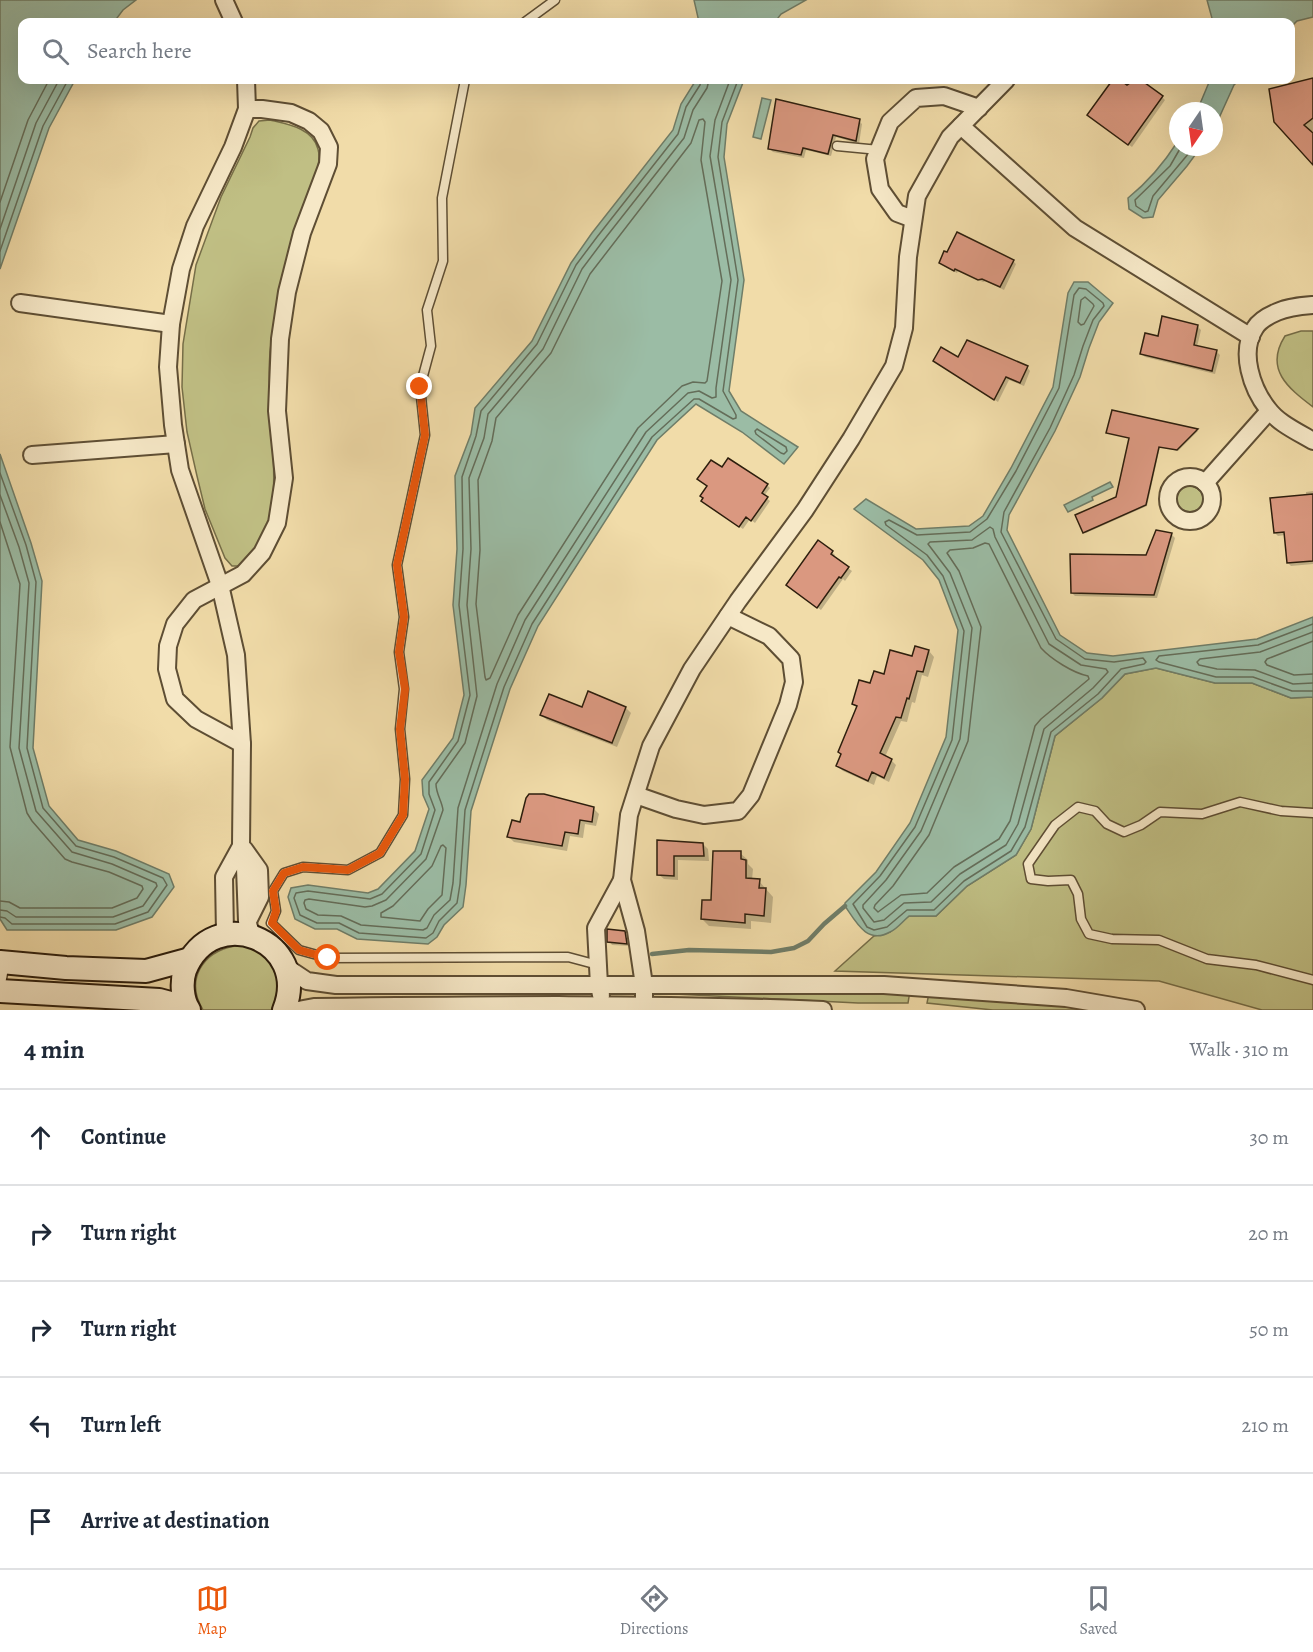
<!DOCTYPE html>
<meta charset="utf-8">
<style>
:root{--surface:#fff;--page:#f6f6f7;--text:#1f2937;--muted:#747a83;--line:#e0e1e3;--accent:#ea580c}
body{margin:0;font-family:Alegreya,serif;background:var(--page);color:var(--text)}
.compass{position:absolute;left:1169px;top:102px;width:54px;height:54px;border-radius:50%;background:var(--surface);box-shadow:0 6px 24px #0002;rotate:193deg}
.stop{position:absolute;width:18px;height:18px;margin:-14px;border:4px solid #ea580c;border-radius:50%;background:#fff}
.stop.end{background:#ea580c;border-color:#fff;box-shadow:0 2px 6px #0008}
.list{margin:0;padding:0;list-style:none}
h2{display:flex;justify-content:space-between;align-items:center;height:78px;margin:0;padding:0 24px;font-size:26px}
h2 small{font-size:20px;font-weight:400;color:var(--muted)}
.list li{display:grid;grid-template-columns:39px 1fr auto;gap:18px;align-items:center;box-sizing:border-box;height:96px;padding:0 24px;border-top:2px solid var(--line)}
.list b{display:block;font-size:22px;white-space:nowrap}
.list em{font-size:20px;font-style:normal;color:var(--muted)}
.icon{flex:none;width:33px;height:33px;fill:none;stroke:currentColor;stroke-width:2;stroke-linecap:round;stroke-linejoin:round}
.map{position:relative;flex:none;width:1313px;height:1010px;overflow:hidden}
.search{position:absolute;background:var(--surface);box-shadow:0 6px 24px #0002;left:18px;right:18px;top:18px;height:66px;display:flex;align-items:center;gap:15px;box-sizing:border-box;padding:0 21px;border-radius:12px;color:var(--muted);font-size:22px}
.sheet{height:558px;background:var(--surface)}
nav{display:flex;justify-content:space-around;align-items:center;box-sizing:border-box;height:84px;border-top:2px solid var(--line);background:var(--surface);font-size:16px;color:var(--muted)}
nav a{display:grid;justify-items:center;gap:3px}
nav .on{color:var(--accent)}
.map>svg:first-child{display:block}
.green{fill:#c0bf84;stroke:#766e48;stroke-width:1.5}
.water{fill:#9bbca5;stroke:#6f7d68;stroke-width:1.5}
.shadow{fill:#0003}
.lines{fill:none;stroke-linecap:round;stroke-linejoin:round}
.shore{stroke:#646d59;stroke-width:1.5}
.stream{stroke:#6f7d68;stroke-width:4.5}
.building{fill:#da9880;stroke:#2d1e0d;stroke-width:1.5}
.lane-casing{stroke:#5e4e34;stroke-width:11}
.street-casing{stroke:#5e4e34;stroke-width:20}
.secondary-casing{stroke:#2d1e0d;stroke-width:26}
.lane{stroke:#f6e8c7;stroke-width:8}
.street{stroke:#f6e8c7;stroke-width:16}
.secondary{stroke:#f6e8c7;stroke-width:22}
.route{stroke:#ea580c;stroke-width:8}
</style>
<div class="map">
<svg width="1313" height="1010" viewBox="0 0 1313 1010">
<rect width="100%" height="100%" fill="#f1dca9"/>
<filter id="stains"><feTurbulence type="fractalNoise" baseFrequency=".00333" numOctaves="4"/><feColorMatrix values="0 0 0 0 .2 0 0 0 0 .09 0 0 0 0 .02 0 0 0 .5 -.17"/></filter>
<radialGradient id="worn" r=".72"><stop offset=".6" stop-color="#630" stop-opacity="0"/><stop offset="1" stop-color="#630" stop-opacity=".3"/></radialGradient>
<g class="green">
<path d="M270,120C287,124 313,128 318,149C324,170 301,210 294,231C291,243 287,255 285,267C278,294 273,324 270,352C266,401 277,450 273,499C272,509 271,521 267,530C262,545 251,555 239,566H232L225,558L205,509L197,476L187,432L182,387L183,344L196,265L221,197L250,137L253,128L259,121Z"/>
<path d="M1301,331H1313V407C1288,388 1264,369 1285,336Z"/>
<path d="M1187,485C1203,488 1208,495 1200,511C1188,513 1183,513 1174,504L1180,487Z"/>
<polygon points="1156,668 1215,683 1252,683 1291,698 1313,697 1313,1010 1262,1010 1159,981 835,971 874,936 890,932 909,916 936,916 967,886 1016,855 1031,829 1055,736 1102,698 1125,674"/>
<path d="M235,946C239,946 245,946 249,947C275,955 287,988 271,1010H203C185,980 202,952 235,946Z"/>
<polygon points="910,991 908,1003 858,1003 654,993"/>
<polygon points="929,993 1052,1003 1103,1010 993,1010 927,1003"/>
</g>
<g class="water">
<polygon points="0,0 136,0 123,10 114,22 22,22 22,80 75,80 49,128 0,269"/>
<polygon points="694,0 806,0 781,14 775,22 699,22"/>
<polygon points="1207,0 1313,0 1313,17 1297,21 1291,27 1290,22 1213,22"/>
<polygon points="696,80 744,80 727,124 724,157 744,280 729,391 741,411 798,447 784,464 742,432 696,404 657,440 538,626 510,689 471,811 466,885 463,907 444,925 437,937 428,944 357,939 337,929 315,929 295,919 288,897 291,888 308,885 368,893 378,889 415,851 429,809 423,795 422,780 453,738 464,695 453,605 457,549 455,476 471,434 475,408 532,341 571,263 592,233 673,130 681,104"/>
<polygon points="1210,80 1239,80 1234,85 1214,129 1214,111 1197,111"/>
<polygon points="762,98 771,100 761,139 753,137"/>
<path d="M1178,141V147H1201L1187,166L1158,200L1153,217L1143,218L1129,209L1128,198C1148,182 1164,163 1178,141Z"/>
<path d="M1074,282H1088L1113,303L1099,322L1089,348L1080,377L1055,431L1009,515L1007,530L1060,635L1087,653L1113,656L1257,639L1313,617V697L1291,698L1252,683H1215L1156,668L1125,674L1102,698L1055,736L1031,829L1016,855L967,886L936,916H909C903,921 897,929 890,932C867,945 856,922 845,906V903L876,872L910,823L946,737L958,630L939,580L923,560L854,509L866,499L916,529L969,526L983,516L1011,468L1053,387L1068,293Z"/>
<polygon points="0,454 31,543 42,581 33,748 49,806 78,840 116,851 169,874 174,887 152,917 116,930 7,930 0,919"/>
<polygon points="1110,482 1113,487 1092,497 1093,500 1068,512 1064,505"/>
</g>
<g class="shadow">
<polygon points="1313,80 1313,131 1311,133 1313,135 1313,162 1275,121"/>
<polygon points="1127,86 1162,97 1165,100 1132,147 1092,118"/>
<polygon points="859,121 862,124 859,144 836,137 831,156 806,150 804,158 773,152 770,149"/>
<polygon points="1013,261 1016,264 1004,290 986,281 983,282 958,271 957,273 944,266 940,263"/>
<polygon points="1198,327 1201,330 1197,347 1217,352 1220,355 1215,374 1145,357 1142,354 1159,338"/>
<polygon points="959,359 1027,367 1030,371 1024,386 1009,380 998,402 935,361"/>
<polygon points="1113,411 1198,431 1178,451 1160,447 1147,506 1086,533 1085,532 1117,498 1131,438"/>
<polygon points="722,469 767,485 770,488 764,496 770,501 755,523 750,519 743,529 706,504"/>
<polygon points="1313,491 1313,564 1291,566 1288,563 1285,535 1278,536 1275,533 1306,496 1306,492"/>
<polygon points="1171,534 1175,538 1157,598 1075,596 1072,593 1147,557"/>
<polygon points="832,552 835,555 834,558 852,571 845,581 843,579 821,610 791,588"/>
<polygon points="929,651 934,657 928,677 922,675 915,703 912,702 907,722 901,721 885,757 891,760 896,765 889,782 877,776 874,785 843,771 837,766 858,708 854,704 871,685 913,658"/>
<polygon points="626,708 631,713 617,747 547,720 542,715"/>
<polygon points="594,809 599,814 596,826 585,824 583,838 570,836 567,851 514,842 509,837 522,824"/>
<polygon points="658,842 703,844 708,849 709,861 678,860 678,880 664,879 658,874"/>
<polygon points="740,853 748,860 748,864 753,869 752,880 759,881 773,897 771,923 751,921 751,929 709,926 702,919"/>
<polygon points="624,932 628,936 630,946 612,945 609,941"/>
</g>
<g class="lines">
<g class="shore">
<polyline points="701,80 700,85 686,107 678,134 597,237 576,265 537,344 481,411 476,436 462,477 463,549 459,605 470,695 458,741 429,782 429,794 435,810 421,854 382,894 370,899 308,891 296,893 294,898 300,915 317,923 339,923 359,933 426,938 433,933 439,921 457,903 460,884 465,810 504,687 532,624 652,437 694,399 699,399 733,419 736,418 736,415 723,391 738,280 718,157 722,122 738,80"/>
<path d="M709,80L707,88L693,110L684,138L603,241L582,269L543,349L488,414L484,438L469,478L471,549L467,605L477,696L465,743L436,784C436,794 442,801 443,810L426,859L386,900L372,906L365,907L309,899L305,900L304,903L306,909L318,915L341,916L361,925L423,930L427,928L434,915L450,900L453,883L458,808L497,684L525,620L646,432L688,393L699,391L712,398L716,397V388L731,280L710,156L715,120L730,80"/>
<polygon points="703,119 705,122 701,160 722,281 707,381 705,383 693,382 682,386 638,428 518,615 490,678 486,680 485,677 476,604 480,550 478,480 492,441 496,418 551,353 590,274 691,143 699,120"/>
<polyline points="1181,147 1170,166 1135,200 1136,206 1145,212 1148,211 1153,196 1194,147"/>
<polyline points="0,202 28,120 49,80"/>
<polyline points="0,229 36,123 59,80"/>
<polyline points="0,251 43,126 68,80"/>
<polygon points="1079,288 1086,289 1103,303 1104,306 1093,320 1083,346 1074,375 1050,428 1004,512 1001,532 1056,639 1085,659 1114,662 1143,658 1146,662 1144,664 1121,669 1098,694 1051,732 1025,827 1011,851 964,881 934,910 907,910 887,927 874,930 867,927 853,904 880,876 915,827 952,740 964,631 943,576 927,555 886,525 885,522 889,520 917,535 970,532 987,519 1016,471 1059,388 1074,295"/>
<polygon points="1085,297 1093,304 1094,306 1084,324 1081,325 1078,322 1081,300"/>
<polygon points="757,429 786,447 787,451 784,454 781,453 756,434 755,431"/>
<polyline points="0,473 26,545 36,582 27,748 43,808 76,846 114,857 163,878 167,885 148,912 115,924 12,924 5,918 0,917"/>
<polyline points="0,495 19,547 29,583 19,748 36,811 72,852 112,864 156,883 157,886 143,906 113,917 16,917 7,911 0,910"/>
<polyline points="0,522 20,584 10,747 27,813 32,821 65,859 72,862 109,872 142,886 143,889 137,898 112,908 20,908 9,902 0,901"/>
<polygon points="990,527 993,529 995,537 1049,644 1081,665 1106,669 1108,672 1093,688 1044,729 1018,824 1006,845 960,874 931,902 904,903 884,920 874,922 863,908 863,905 886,880 921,831 960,739 972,628 950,573 928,544 930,542 972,540"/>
<path d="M985,543L989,544L1041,648C1051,659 1073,673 1088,676L1089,679L1041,719L1035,726L1010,821L999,839L954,867L927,893L901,895L878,912L874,908L875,905L893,886L929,835L968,741L981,627L959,571L947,553L950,550L973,548Z"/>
<polyline points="1313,624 1258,645 1159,656 1156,660 1159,662 1216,677 1253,677 1292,691 1313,691"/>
<polyline points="1313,632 1260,652 1200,659 1197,662 1199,665 1217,669 1255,670 1293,684 1313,683"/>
<polyline points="1313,641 1267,659 1265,662 1267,665 1294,675 1313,674"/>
<polygon points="443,845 446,848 442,895 428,909 420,921 381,917 381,913 393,906 432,866 441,846"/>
</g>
<polyline class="stream" points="652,954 689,950 771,952 794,948 808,941 824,924 845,906"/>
</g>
<g class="building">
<polygon points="1313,78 1313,118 1304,125 1313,133 1313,165 1274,122 1269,89"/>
<polygon points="1120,80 1127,85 1133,81 1145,83 1163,96 1128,145 1087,115 1111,82"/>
<polygon points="776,99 860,119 856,141 833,135 828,154 803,148 801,155 768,149"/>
<polygon points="957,232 1014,260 1000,287 982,279 978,280 955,269 954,271 939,263 944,251 947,252"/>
<polygon points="1162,316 1198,325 1194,345 1217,350 1212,371 1140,354 1145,333 1158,336"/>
<polygon points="967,340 1028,366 1020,383 1006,377 994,400 933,361 941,347 958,357"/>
<polygon points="1112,410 1198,429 1177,450 1159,447 1146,505 1083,533 1075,515 1116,497 1129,438 1106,433"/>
<polygon points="728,458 768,484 762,493 768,497 751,521 746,517 739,527 701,501 703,498 700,496 707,486 697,479 711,460 722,467"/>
<polygon points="1313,494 1313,561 1287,563 1284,532 1274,533 1270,498"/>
<polygon points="1156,530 1172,533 1154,595 1071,593 1070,554 1146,555"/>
<polygon points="818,540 833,551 831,554 849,567 841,578 839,577 817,608 786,585"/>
<polygon points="915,646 929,650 923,672 917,671 909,699 907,698 901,718 896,717 880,753 892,759 884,778 872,772 868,781 836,766 841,754 838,752 857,706 852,704 859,680 870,683 874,671 884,674 890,650 912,656"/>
<polygon points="588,691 626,707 612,743 540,715 549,694 582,707"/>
<polygon points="529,794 544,794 594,807 592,822 580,820 578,834 565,832 562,846 507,837 512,820 520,822 526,798"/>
<polygon points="657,840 703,843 704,856 674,856 674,876 657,875"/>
<polygon points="713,851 741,851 741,859 746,860 746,878 760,879 759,888 766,888 764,916 745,914 745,923 701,919 702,900 711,900"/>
<polygon points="607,929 625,931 627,944 607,942"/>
</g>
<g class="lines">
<defs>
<g id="lane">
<polyline points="525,22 555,0"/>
<polyline points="465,80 442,198 443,261 427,310 431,346 420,387 425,435 397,565 404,617 399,652 404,689 400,729 405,779 403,815 380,853 348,870 303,867 284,873 273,891 276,911 271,923 299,950 328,958 568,957 598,965"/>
<polyline points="837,146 879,150"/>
<polyline points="1313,813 1281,811 1240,802 1202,814 1160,812 1141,825 1124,832 1107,824 1095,811 1078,807 1055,825 1028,864 1031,879 1048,881 1071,880 1078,894 1081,919 1089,934 1112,939 1159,940 1207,959 1256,965 1313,980"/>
<polyline points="0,989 5,963"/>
</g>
<g id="street">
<polyline points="224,0 234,22"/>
<polyline points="246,80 247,109 233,147 195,226 181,269 171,324 168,367 173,425 180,470 220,585 236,655 242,744 241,846 245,868 247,921 252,936"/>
<polyline points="961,126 1075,228 1251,337"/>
<polyline points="913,219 897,213 880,189 875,159 890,122 916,98 944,96 979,108"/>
<polyline points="20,303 171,324"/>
<path d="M1313,305C1301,306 1288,307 1277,312C1270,315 1259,321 1255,328C1239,352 1252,389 1268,409C1278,423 1298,432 1313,441"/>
<polyline points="32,455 176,444"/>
<circle cx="1190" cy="499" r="22"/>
<polyline points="1205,483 1269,411"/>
<polyline points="242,744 196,719 175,699 167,669 168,646 175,624 194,600 243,574 262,553 277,523 284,478 277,411 280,339 287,292 302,233 328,164 329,147 321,131 309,121 291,113 262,109 247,109"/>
<polyline points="636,795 676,809 704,815 738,811 751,795 788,705 794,682 791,659 769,636 728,616"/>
<polyline points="244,849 259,870 260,897 248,921"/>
<polyline points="225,934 224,877 241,846"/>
<polyline points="286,967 307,981 336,985 884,985 1066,998 1136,1010"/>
<polyline points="601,995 599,985 596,928 622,880"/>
<polyline points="644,1006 644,985 636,931 622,880 629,815 651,746 692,669 738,601 805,510 851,439 894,366 904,328 908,257 917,196 950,137 1006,80"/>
<path d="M298,1010L314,1007C484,1005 654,1003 823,1010"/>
</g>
<g id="secondary">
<polyline points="0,962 66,968 146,971 190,959"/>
<polyline points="0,991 159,1000 174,1004 182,1010"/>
<path d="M189,1010C182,999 181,982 185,970C213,901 312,940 284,1010"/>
</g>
</defs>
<use href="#lane" class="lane-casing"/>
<use href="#street" class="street-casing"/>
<use href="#secondary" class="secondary-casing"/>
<use href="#lane" class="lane"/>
<use href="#street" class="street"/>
<use href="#secondary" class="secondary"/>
</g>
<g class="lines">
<polyline class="route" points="328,958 299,950 272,923 276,911 273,891 284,873 303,867 348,870 380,853 403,815 405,779 400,729 405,689 399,652 404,617 397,565 425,435 420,387"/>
</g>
<rect width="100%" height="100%" filter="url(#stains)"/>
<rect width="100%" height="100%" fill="url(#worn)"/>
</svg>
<svg class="compass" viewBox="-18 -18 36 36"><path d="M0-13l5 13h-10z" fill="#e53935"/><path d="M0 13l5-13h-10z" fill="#747a83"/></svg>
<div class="stop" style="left:328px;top:958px"></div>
<div class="stop end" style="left:420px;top:387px"></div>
<div class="search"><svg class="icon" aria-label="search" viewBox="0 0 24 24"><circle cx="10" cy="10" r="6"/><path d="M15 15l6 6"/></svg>Search here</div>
</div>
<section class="sheet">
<h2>4 min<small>Walk · 310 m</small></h2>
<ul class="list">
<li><svg class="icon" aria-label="ahead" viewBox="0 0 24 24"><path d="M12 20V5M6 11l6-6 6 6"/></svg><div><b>Continue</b></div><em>30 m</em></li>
<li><svg class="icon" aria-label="right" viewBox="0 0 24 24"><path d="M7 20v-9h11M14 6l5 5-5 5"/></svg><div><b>Turn right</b></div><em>20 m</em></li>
<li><svg class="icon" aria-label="right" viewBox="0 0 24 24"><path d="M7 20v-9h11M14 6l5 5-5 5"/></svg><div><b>Turn right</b></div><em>50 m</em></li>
<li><svg class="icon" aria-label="left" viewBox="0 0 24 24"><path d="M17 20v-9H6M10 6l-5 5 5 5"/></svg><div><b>Turn left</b></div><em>210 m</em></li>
<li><svg class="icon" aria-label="arrive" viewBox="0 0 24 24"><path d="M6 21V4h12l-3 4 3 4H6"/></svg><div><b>Arrive at destination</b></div></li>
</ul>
</section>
<nav>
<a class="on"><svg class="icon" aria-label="map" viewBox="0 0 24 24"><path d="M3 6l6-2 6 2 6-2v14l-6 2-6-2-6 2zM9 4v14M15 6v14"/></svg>Map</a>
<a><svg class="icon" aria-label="directions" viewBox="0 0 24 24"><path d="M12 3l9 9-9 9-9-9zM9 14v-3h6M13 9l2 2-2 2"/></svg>Directions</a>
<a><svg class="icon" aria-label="saved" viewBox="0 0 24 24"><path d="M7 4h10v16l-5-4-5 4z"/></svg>Saved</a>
</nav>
